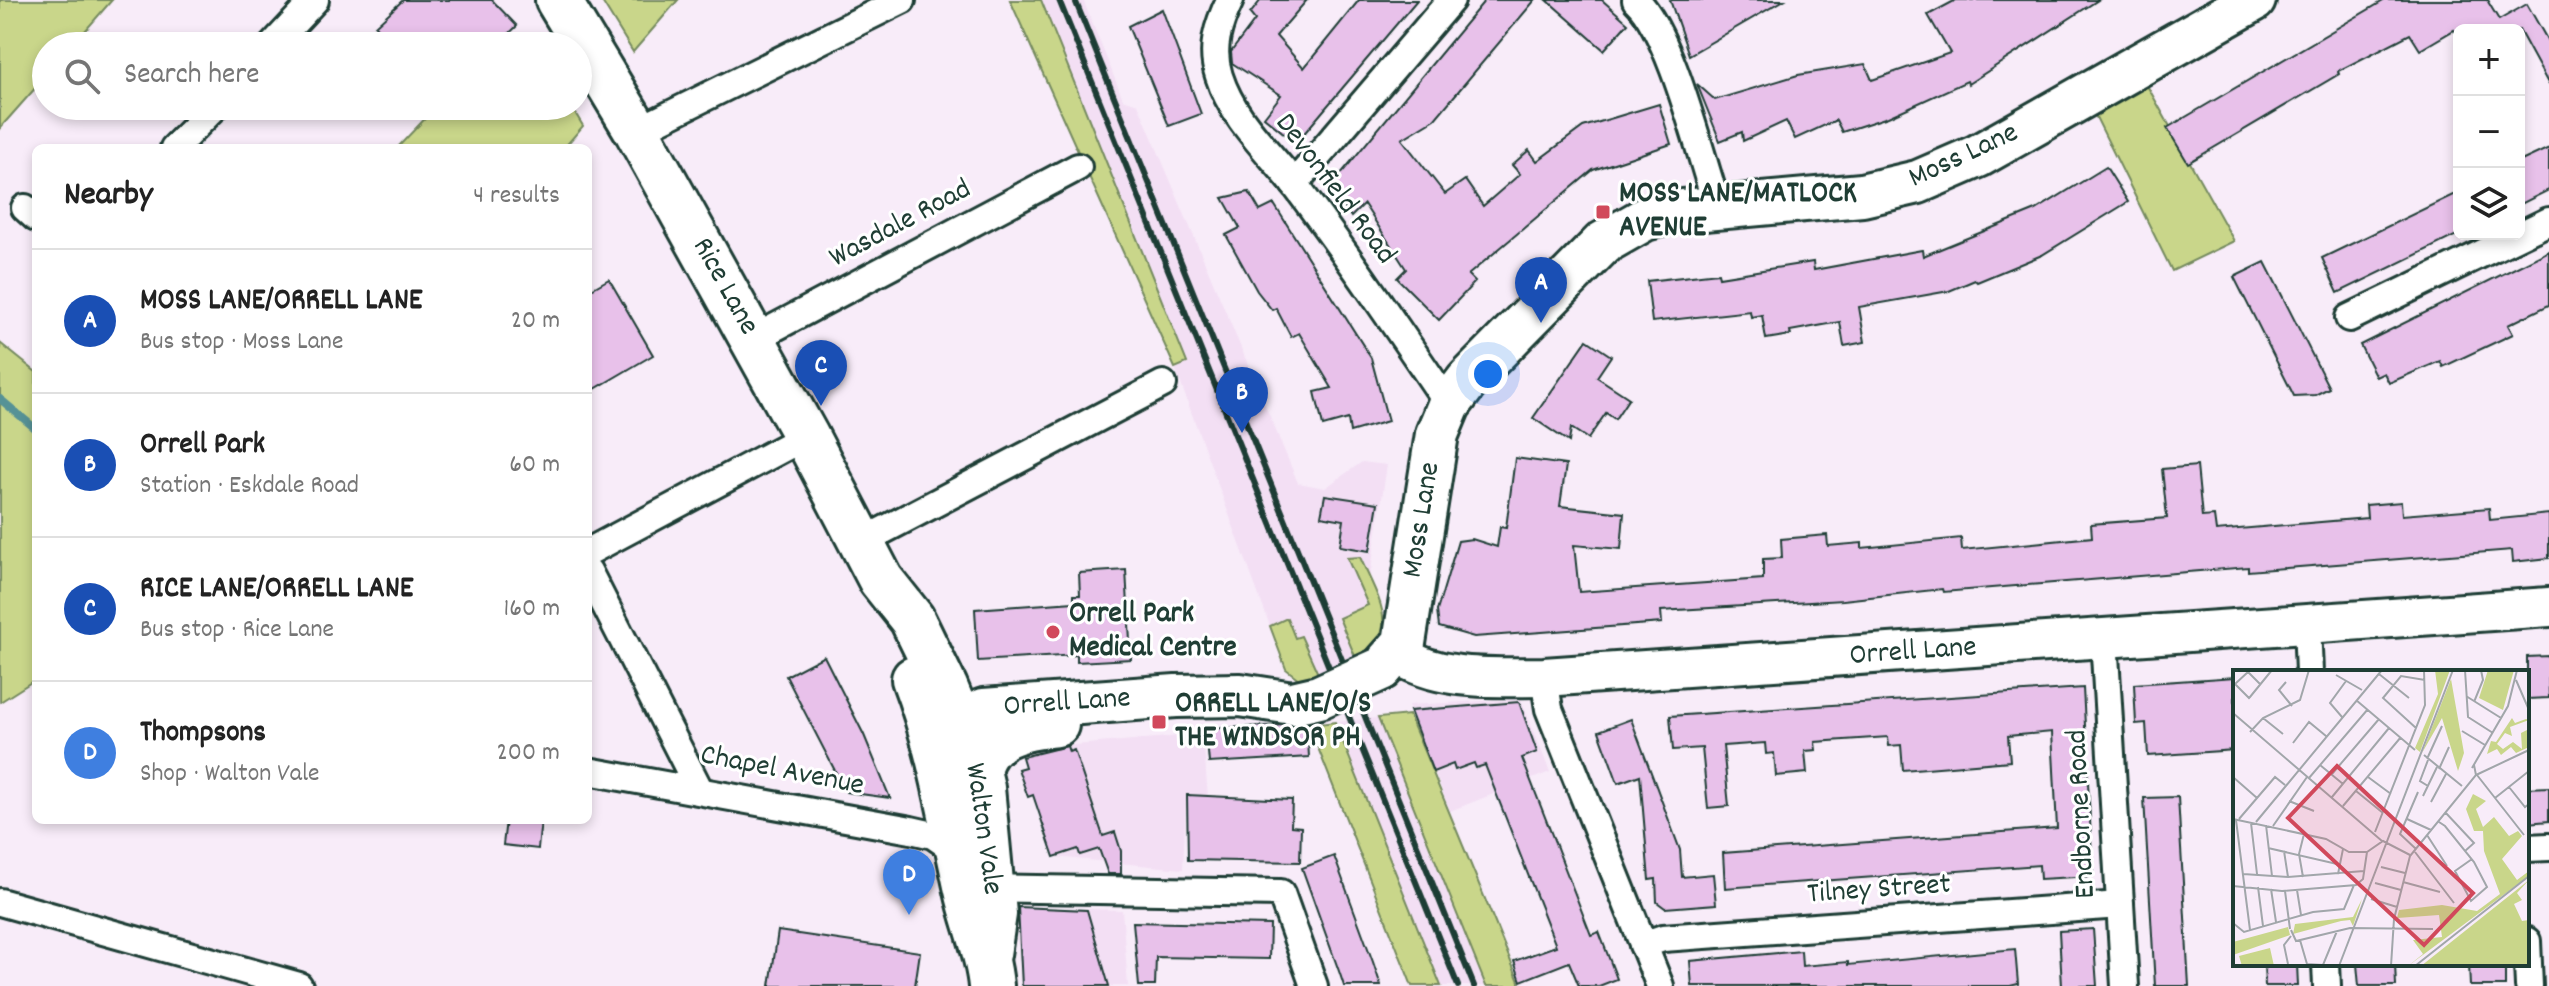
<!DOCTYPE html>
<meta charset="utf-8">
<style>
:root{--surface:#fff;--page:#f2f2f2;--text:#222;--muted:#767676;--line:#e0e0e0;--accent:#ea580c}
body{margin:0;font-family:Dekko,sans-serif;background:var(--page);color:var(--text)}
.controls{position:absolute;right:24px;top:24px;display:grid;overflow:hidden;border-radius:12px;box-shadow:0 4px 12px #0003}
.controls button{width:72px;height:72px;display:grid;place-items:center;padding:0;border:0;border-bottom:2px solid var(--line);background:var(--surface);color:var(--text);font:40px sans-serif}
.you{position:absolute;left:1488px;top:374px;width:28px;height:28px;margin:-20px;border:6px solid #fff;border-radius:50%;background:#1a73e8;box-shadow:0 0 0 12px #1a73e833}
.badge{display:grid;place-items:center;width:52px;height:52px;border-radius:50%;background:var(--accent);color:#fff;font-size:26px;font-weight:700}
.pin{position:absolute;translate:-50% -66px;filter:drop-shadow(0 2px 4px #0008)}
.pin::after{content:'';position:absolute;top:42px;width:28px;height:24px;background:inherit;clip-path:polygon(0 0,100% 0,50% 100%)}
.list{margin:0;padding:0;list-style:none}
h2{display:flex;justify-content:space-between;align-items:center;height:104px;margin:0;padding:0 32px;font-size:34px}
h2 small{font-size:26px;font-weight:400;color:var(--muted)}
.list li{display:grid;grid-template-columns:52px 1fr auto;gap:24px;align-items:center;box-sizing:border-box;height:144px;padding:0 32px;border-top:2px solid var(--line)}
.list b{display:block;font-size:30px;white-space:nowrap}
.list p{margin:0;font-size:26px;white-space:nowrap;color:var(--muted)}
.list em{font-size:26px;font-style:normal;color:var(--muted)}
.icon{flex:none;width:44px;height:44px;fill:none;stroke:currentColor;stroke-width:2;stroke-linecap:round;stroke-linejoin:round}
.map{position:relative;flex:none;width:2549px;height:986px;overflow:hidden}
.search{position:absolute;background:var(--surface);box-shadow:0 4px 12px #0003;left:32px;top:32px;width:560px;height:88px;display:flex;align-items:center;gap:20px;box-sizing:border-box;padding:0 28px;border-radius:44px;color:var(--muted);font-size:30px}
.panel{position:absolute;background:var(--surface);box-shadow:0 4px 12px #0003;left:32px;top:144px;width:560px;height:680px;border-radius:12px}
.map>svg:first-child{display:block}
.built{fill:#f3dff4}
.green{fill:#c9d68a;stroke:#748a5f;stroke-width:2}
.lines{fill:none;stroke-linecap:round;stroke-linejoin:round}
.stream{stroke:#579296;stroke-width:8}
.building{fill:#e8c1ea;stroke:#1f3d34;stroke-width:2}
.street-casing{stroke:#1f3d34;stroke-width:32}
.secondary-casing{stroke:#1f3d34;stroke-width:44}
.primary-casing{stroke:#1f3d34;stroke-width:48}
.highway-casing{stroke:#1f3d34;stroke-width:50}
.street{stroke:#fff;stroke-width:26}
.secondary{stroke:#fff;stroke-width:38}
.primary{stroke:#fff;stroke-width:42}
.highway{stroke:#fff;stroke-width:44}
.rail{stroke:#1f3d34;stroke-width:6}
.primary-bridge-casing{stroke:#1f3d34;stroke-width:48;stroke-linecap:butt}
.primary-bridge{stroke:#fff;stroke-width:42}
.poi-dot{fill:#d1495b;stroke:#fff;stroke-width:3}
.labels{text-anchor:middle;dominant-baseline:central;stroke-width:6;stroke-linejoin:round;paint-order:stroke}
.street-label{font-size:30px;fill:#1f3d34;stroke:#fff}
.poi-label{font-size:30px;font-weight:bold;fill:#1f3d34;stroke:#fff;text-anchor:start}
.inset-road{fill:none;stroke:#a1a6aa;stroke-width:2}
.view{fill:#d1495b;fill-opacity:0.15;stroke:#d1495b;stroke-width:4}
.inset-edge{fill:none;stroke:#1f3d34;stroke-width:4}
</style>
<div class="map">
<svg width="2549" height="986" viewBox="0 0 2549 986">
<rect width="100%" height="100%" fill="#f8ecf9"/>
<filter id="ink" filterUnits="userSpaceOnUse"><feTurbulence type="fractalNoise" baseFrequency=".0125" numOctaves="2"/><feDisplacementMap in="SourceGraphic" scale="16" xChannelSelector="R" yChannelSelector="G"/><feConvolveMatrix kernelMatrix="1 2 1 2 8 2 1 2 1" color-interpolation-filters="sRGB"/></filter>
<g filter="url(#ink)">
<g class="built">
<polygon points="1041,0 1083,0 1123,99 1138,104 1298,483 1325,488 1362,462 1387,465 1357,661 1319,676 1302,636 1295,638 1287,619 1270,626 1175,368 1187,362"/>
<polygon points="1521,699 1550,772 1450,811 1408,705"/>
<polygon points="1378,718 1486,986 1441,986 1335,722"/>
<polygon points="1203,734 1208,798 1186,800 1183,869 1054,857 1033,796 1028,797 1018,769 1025,767 1022,757 1028,749"/>
<polygon points="1015,907 1122,910 1128,986 1021,986"/>
</g>
<g class="green">
<polygon points="0,0 112,0 72,46 46,46 46,76 0,128"/>
<polygon points="601,0 678,0 633,52"/>
<polygon points="1010,0 1041,0 1187,363 1175,368"/>
<polygon points="2144,80 2234,241 2172,271 2092,109"/>
<polygon points="437,106 571,106 583,126 564,148 397,148"/>
<polygon points="0,343 36,372 36,679 0,702"/>
<path d="M1360,557C1377,597 1404,631 1357,661L1339,618L1368,605L1347,558Z"/>
<polygon points="1287,618 1295,638 1301,636 1319,676 1300,680 1286,669 1270,626"/>
<polygon points="1409,715 1521,986 1486,986 1378,718"/>
<polygon points="1335,722 1441,986 1412,986 1309,725"/>
</g>
<g class="lines">
<polyline class="stream" points="0,399 36,429"/>
</g>
<g class="building">
<polygon points="403,0 492,0 517,26 496,46 394,46 375,26"/>
<polygon points="1261,0 1307,0 1276,36 1304,68 1359,0 1417,0 1296,143 1264,117 1281,95 1232,63 1231,52 1255,20 1250,14"/>
<polygon points="1485,0 1535,0 1435,119 1402,139 1445,194 1465,180 1483,206 1520,174 1512,165 1529,150 1537,161 1583,127 1659,104 1671,144 1593,170 1468,275 1475,282 1439,320 1397,278 1406,269 1364,204 1351,217 1330,187"/>
<polygon points="1547,0 1602,0 1628,23 1604,50"/>
<polygon points="1670,0 1784,0 1689,55"/>
<polygon points="1956,0 2098,0 1968,84 1967,81 1888,117 1842,132 1836,120 1795,139 1786,121 1743,141 1742,132 1720,141 1697,84 1715,100 1798,75 1865,64 1872,80 1950,53 1928,15"/>
<polygon points="2385,0 2487,0 2499,20 2527,4 2549,43 2549,85 2519,30 2459,30 2458,37 2454,30 2420,50 2410,34 2338,71 2339,74 2188,163 2167,128"/>
<polygon points="1162,9 1201,114 1169,126 1128,26"/>
<polygon points="2549,148 2549,190 2519,205 2519,162"/>
<polygon points="2106,167 2128,202 2042,255 1977,282 1975,280 1949,291 1859,307 1865,342 1844,346 1840,322 1790,331 1791,335 1766,339 1762,315 1751,317 1750,311 1652,322 1647,281 1718,273 1719,277 1813,262 1814,270 1922,250 1923,256 2036,210"/>
<polygon points="1249,192 1260,211 1274,204 1371,358 1388,421 1350,432 1348,419 1323,426 1315,392 1332,388 1299,333 1291,337 1276,308 1272,310 1257,291 1226,235 1240,228 1223,198"/>
<polygon points="2459,192 2459,234 2338,293 2322,258"/>
<polygon points="2549,251 2549,305 2508,325 2513,334 2443,367 2440,361 2389,383 2384,373 2376,377 2360,345"/>
<polygon points="2265,262 2329,388 2315,395 2294,396 2234,277"/>
<polygon points="609,279 653,355 588,393 588,291"/>
<polygon points="1587,340 1611,356 1597,377 1629,398 1615,419 1606,413 1588,439 1571,428 1569,442 1533,418"/>
<polygon points="1515,458 1566,465 1560,506 1624,513 1621,549 1574,545 1579,592 1763,579 1763,559 1782,558 1781,539 1827,535 1828,546 1862,543 1862,548 1961,538 1962,550 2092,537 2091,524 2167,518 2162,469 2197,466 2202,517 2214,516 2216,531 2367,518 2366,505 2401,502 2402,515 2489,508 2490,520 2549,514 2549,558 2513,562 2512,550 2248,571 2248,567 1943,592 1942,589 1843,600 1661,611 1662,623 1474,637 1439,627 1437,611 1458,541 1472,539 1497,547 1500,527 1506,528"/>
<polygon points="1325,495 1378,503 1370,551 1340,546 1344,520 1321,516"/>
<polygon points="1126,570 1131,659 1077,662 1077,655 978,661 975,609 1074,602 1074,595 1080,595 1079,573"/>
<polygon points="824,656 864,735 890,798 846,792 786,676"/>
<polygon points="2548,656 2549,698 2527,699 2527,657"/>
<polygon points="2235,677 2235,750 2148,756 2146,723 2136,724 2134,684"/>
<polygon points="2083,688 2093,876 2040,879 2039,865 1725,888 1723,853 2057,828 2052,732 2008,736 2010,761 1903,770 1901,745 1889,746 1888,737 1815,742 1816,750 1805,751 1807,773 1776,776 1774,753 1766,754 1765,743 1723,746 1729,806 1708,808 1702,748 1673,750 1670,716"/>
<polygon points="1519,702 1537,752 1522,758 1591,935 1599,932 1617,979 1599,986 1579,986 1569,962 1521,981 1514,961 1556,946 1485,765 1476,768 1474,763 1455,770 1453,764 1433,772 1410,711"/>
<polygon points="1631,719 1680,850 1682,877 1713,874 1716,904 1665,908 1657,902 1656,879 1649,880 1640,775 1618,783 1599,731"/>
<polygon points="1307,724 1309,757 1209,763 1206,729"/>
<polygon points="1067,746 1069,752 1074,750 1103,836 1115,832 1121,851 1121,874 1108,874 1099,849 1080,855 1078,849 1054,857 1033,795 1028,797 1018,769 1025,767 1022,757"/>
<polygon points="2549,787 2549,821 2527,823 2527,788"/>
<polygon points="1187,795 1292,800 1291,826 1301,827 1300,862 1188,860"/>
<polygon points="2178,797 2189,986 2155,986 2144,798"/>
<polygon points="506,820 541,820 538,849 503,845"/>
<polygon points="1334,856 1373,962 1381,986 1344,986 1340,974 1302,868"/>
<polygon points="1018,907 1087,910 1109,986 1022,986"/>
<polygon points="1133,922 1270,925 1269,959 1156,957 1155,986 1139,986"/>
<polygon points="2093,929 2097,986 2062,986 2059,931"/>
<polygon points="778,931 920,952 915,986 770,986"/>
<polygon points="2015,949 2018,984 2010,986 1692,986 1690,961 1801,951 1802,966 1848,962 1848,965"/>
<polygon points="2264,964 2297,964 2298,986 2265,986"/>
<polygon points="2357,964 2395,964 2396,986 2359,986"/>
<polygon points="2469,964 2505,964 2505,986 2470,986"/>
</g>
<g class="lines">
<defs>
<g id="street">
<path d="M1230,0C1218,25 1210,49 1219,76C1233,120 1268,150 1295,185C1349,257 1399,331 1449,405"/>
<path d="M1636,0C1671,33 1700,155 1717,205"/>
<polyline points="272,46 315,0"/>
<polyline points="637,131 902,0"/>
<polyline points="174,148 216,106"/>
<polyline points="1294,184 1451,0"/>
<polyline points="25,208 36,218"/>
<polyline points="2349,318 2549,221"/>
<polyline points="753,339 1078,167"/>
<polyline points="861,542 1163,384"/>
<polyline points="588,552 806,436"/>
<polyline points="588,571 699,789"/>
<polyline points="2307,625 2309,672"/>
<polyline points="2104,638 2125,986"/>
<polyline points="1544,677 1549,709 1660,986"/>
<polyline points="588,771 911,830 933,835 959,853"/>
<polyline points="2527,848 2549,847"/>
<polyline points="979,888 1281,893 1314,986"/>
<polyline points="0,902 299,986"/>
<polyline points="2527,941 2529,986"/>
<polyline points="1643,945 1663,938 2120,905"/>
<polyline points="2326,964 2327,986"/>
</g>
<path id="secondary" d="M1397,654C1441,682 1493,677 1544,677L2549,607"/>
<g id="primary">
<polyline points="1381,669 1404,643 1437,434 1449,405 1468,380 1603,243 1645,219 1671,212 1862,195 1918,182 1978,156 2254,0"/>
<polyline points="940,748 952,724 984,710 1176,696 1240,695 1293,703"/>
<path d="M979,773C983,735 1024,728 1057,725"/>
</g>
<g id="highway">
<polyline points="558,0 637,131 806,436 881,580 912,619 945,687 976,762 982,788 994,914 988,954"/>
<path d="M914,679C940,747 951,819 967,890C974,923 988,952 991,986"/>
</g>
</defs>
<use href="#street" class="street-casing"/>
<use href="#secondary" class="secondary-casing"/>
<use href="#primary" class="primary-casing"/>
<use href="#highway" class="highway-casing"/>
<use href="#street" class="street"/>
<use href="#secondary" class="secondary"/>
<use href="#primary" class="primary"/>
<use href="#highway" class="highway"/>
<g class="rail">
<polyline points="1059,0 1458,986"/>
<polyline points="1075,0 1474,986"/>
</g>
<defs>
<polyline id="primary-bridge" points="1293,703 1319,697 1381,669"/>
</defs>
<use href="#primary-bridge" class="primary-bridge-casing"/>
<use href="#primary-bridge" class="primary-bridge"/>
</g>
</g>
<g class="poi-dot">
<rect x="1595" y="204" width="16" height="16" rx="4"/>
<circle cx="1053" cy="632" r="8"/>
<rect x="1151" y="714" width="16" height="16" rx="4"/>
</g>
<g class="labels">
<g class="street-label">
<text transform="translate(1964 157) rotate(-25)">Moss Lane</text>
<text transform="translate(1334 190) rotate(53)">Devonfield Road</text>
<text transform="translate(901 225) rotate(-28)">Wasdale Road</text>
<text transform="translate(724 287) rotate(61)">Rice Lane</text>
<text transform="translate(1423 520) rotate(-81)">Moss Lane</text>
<text transform="translate(1913 653) rotate(-4)">Orrell Lane</text>
<text transform="translate(1067 704) rotate(-4)">Orrell Lane</text>
<text transform="translate(782 772) rotate(11)">Chapel Avenue</text>
<text transform="translate(2083 814) rotate(-93)">Endborne Road</text>
<text transform="translate(982 829) rotate(82)">Walton Vale</text>
<text transform="translate(1879 891) rotate(-4)">Tilney Street</text>
</g>
<g class="poi-label">
<text x="1619" y="195">MOSS LANE/MATLOCK<tspan x="1619" dy="34">AVENUE</tspan></text>
<text x="1069" y="615">Orrell Park<tspan x="1069" dy="34">Medical Centre</tspan></text>
<text x="1175" y="705">ORRELL LANE/O/S<tspan x="1175" dy="34">THE WINDSOR PH</tspan></text>
</g>
</g>
<g transform="translate(2233 670)">
<rect width="296" height="296" fill="#f8ecf9"/>
<path d="M202,0H217L187,82L182,78L205,24ZM255,0H281L270,40L246,28ZM218,9L231,83L225,101L209,48L189,83ZM279,48L282,53L293,49L296,50L277,57L279,66L272,63L264,74L270,79L280,72L289,79L288,63L296,59V77L283,83L278,77L268,85L264,79L254,84L258,71L263,72ZM240,124L253,131L243,139L250,157L261,147L276,166L285,161L289,166L269,189L284,210L296,201V206L175,296L190,284L180,270L209,267L206,245L164,248L166,240L209,235L244,241L267,224L251,181L250,161H241L233,139ZM296,210L284,223L289,230L281,234L289,251L296,250V296H188ZM129,229L120,256L117,250L108,251L60,264L62,254L120,247ZM55,257L57,265L0,285V272ZM37,278L41,296H9L6,286Z" fill="#c9d68a"/>
<path class="inset-road" d="M232,0L235,47L260,63M146,4L176,28M103,5L129,20M283,10L296,40M53,12L46,20L59,36M27,14L15,2L2,14L16,28L17,27L39,0M233,26L268,48M123,30L182,80M241,32L250,10L248,0M0,43L149,171M109,47L97,33L113,11M30,48L50,64M183,58L150,28L168,6L192,10M229,61L252,75M17,62L30,48L67,30L76,0M60,73L76,52L93,66M191,85L229,116M194,89L209,56M195,90L187,111L195,116M87,95L110,114M239,98L275,36L284,0M206,99L216,77M99,104L146,49M243,105L296,80M244,105L291,165M0,107L24,128M135,107L158,124M76,108L135,39M276,117L292,137L296,134M123,121L150,143M190,126L204,97M99,127L156,58M262,128L296,101M56,131L81,141M198,132L213,104M110,136L168,67M212,142L241,173L232,181M0,149L93,169L116,182H134L150,171L177,185M6,149L42,107L52,115M174,149L198,160M3,150L17,260M23,152L149,0M206,152L212,156L241,192L254,217L238,231L222,201L239,189M18,153L24,204M33,155L39,206M40,156L74,107M142,162L192,35L191,0M194,165L214,196M35,178L104,194M183,179L167,164L185,122M51,181L55,207M182,182L221,233M148,197L172,203M10,204L55,207L131,201M105,204L110,179M70,207L66,184L71,164M170,212L207,222M142,213L168,220M0,216L49,221L123,215L130,209L134,182M25,217L30,256M38,219L43,252M64,220L68,245M52,221L57,259M138,229L164,237M0,253L11,262L80,242L111,239L121,215M58,260L63,271L117,258L200,259M67,270L74,294L90,295L104,261M55,294L51,275L58,266M106,296L220,0M158,296L161,249L177,186L243,105L241,95M182,296L296,206"/>
<path class="view" d="M104,96L240,223L191,275L55,148Z"/>
<rect width="296" height="296" class="inset-edge"/>
</g>
</svg>
<div class="controls">
<button>+</button>
<button>−</button>
<button><svg class="icon" aria-label="layers" viewBox="0 0 24 24"><path d="M12 4l9 5-9 5-9-5zM3 14l9 5 9-5"/></svg></button>
</div>
<div class="you"></div>
<div class="pin badge" style="left:1541px;top:323px;background:#1a4fb4">A</div>
<div class="pin badge" style="left:1242px;top:433px;background:#1a4fb4">B</div>
<div class="pin badge" style="left:821px;top:406px;background:#1a4fb4">C</div>
<div class="pin badge" style="left:909px;top:915px;background:#3f7fe0">D</div>
<div class="search"><svg class="icon" aria-label="search" viewBox="0 0 24 24"><circle cx="10" cy="10" r="6"/><path d="M15 15l6 6"/></svg>Search here</div>
<section class="panel">
<h2>Nearby<small>4 results</small></h2>
<ul class="list">
<li><span class="badge" style="background:#1a4fb4">A</span><div><b>MOSS LANE/ORRELL LANE</b><p>Bus stop · Moss Lane</p></div><em>20 m</em></li>
<li><span class="badge" style="background:#1a4fb4">B</span><div><b>Orrell Park</b><p>Station · Eskdale Road</p></div><em>60 m</em></li>
<li><span class="badge" style="background:#1a4fb4">C</span><div><b>RICE LANE/ORRELL LANE</b><p>Bus stop · Rice Lane</p></div><em>160 m</em></li>
<li><span class="badge" style="background:#3f7fe0">D</span><div><b>Thompsons</b><p>Shop · Walton Vale</p></div><em>200 m</em></li>
</ul>
</section>
</div>
